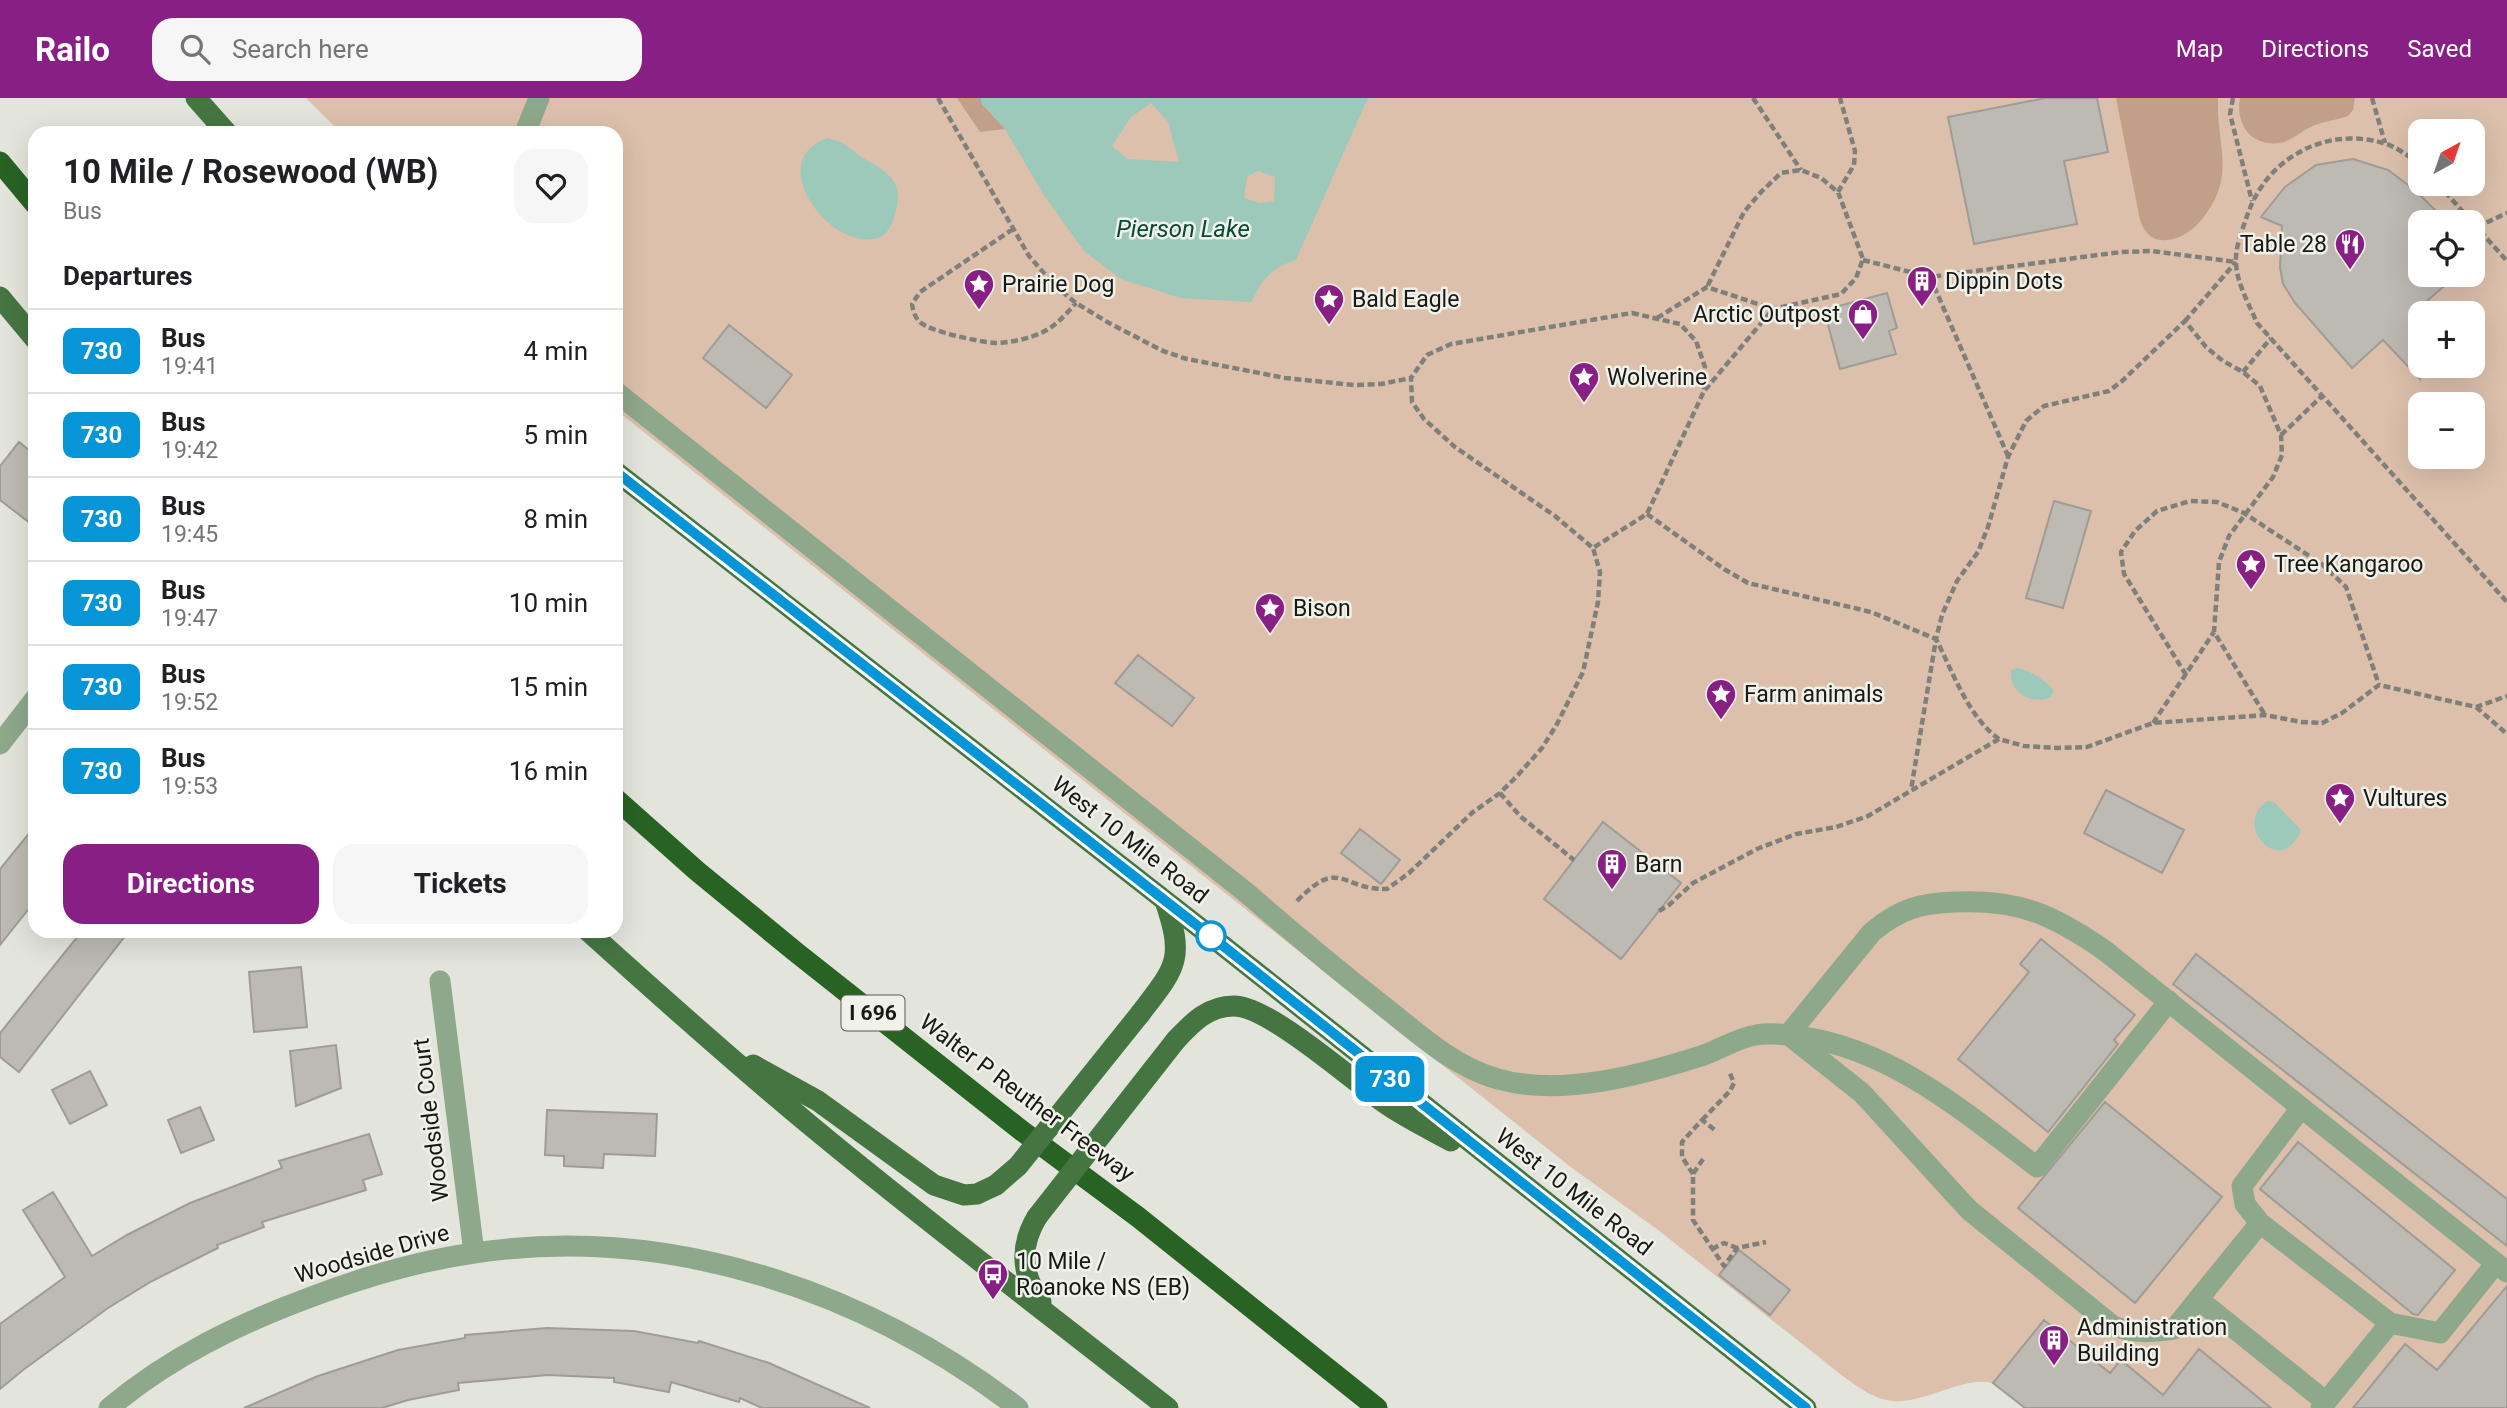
<!DOCTYPE html>
<html lang="en">
<head>
<meta charset="utf-8">
<style>
	:root { --surface:#fff; --page:#f6f6f6; --text:#202124; --muted:#757577; --line:#e0e0e0; --accent:#881f85 }
	body { margin:0; font-family:Roboto,sans-serif; background:var(--page); color:var(--text); height:100vh; display:flex; flex-direction:column; font-size:26px; white-space:nowrap }
	* { box-sizing:border-box; margin:0 }
	p { font-size:23px; color:var(--muted) }
	.icon { flex:none; width:38px; height:38px; fill:none; stroke:currentColor; stroke-width:2; stroke-linecap:round; stroke-linejoin:round }
	.map { position:relative; flex:1; overflow:hidden }
	.panel { position:absolute; left:28px; top:28px; width:595px; height:812px; display:flex; flex-direction:column; background:var(--surface); border-radius:21px; box-shadow:0 7px 28px #0002 }
	.panel>* { flex:none }
	.badge { padding:0 14px; border-radius:10px; font-size:24px; line-height:46px }
	.needle { width:46px; rotate:40deg }
	.buttons { position:absolute; left:2408px; top:21px; display:grid; gap:14px }
	.buttons a { display:grid; place-items:center; width:77px; height:77px; border-radius:14px; background:var(--surface); box-shadow:0 7px 28px #0002; font-size:35px }
	.map>.badge { position:absolute; translate:-50% -50%; box-shadow:0 0 0 4px #fff }
	h2 { padding:0 35px; font-size:26px; line-height:63px }
	.round { display:grid; place-items:center; flex:none; width:74px; height:74px; border-radius:21px; background:var(--page) }
	.overview { display:flex; align-items:center; justify-content:space-between; height:119px; padding:0 35px }
	h1 { font-size:33px; font-weight:700; line-height:52px }
	.primary-button { display:flex; gap:14px; margin-top:auto; padding:14px 35px }
	.primary-button a { flex:1; height:80px; border-radius:21px; background:var(--accent); color:#fff; font-size:28px; font-weight:700; line-height:80px; text-align:center }
	.primary-button a+a { background:var(--page); color:var(--text) }
	ul { padding:0; list-style:none }
	li { display:flex; align-items:center; gap:21px; height:84px; padding:0 35px; border-top:2px solid var(--line) }
	li div { flex:1 }
	li b { display:block; font-size:26px }
	li em { font-style:normal }
	li .badge { min-width:77px; font-weight:700; text-align:center }
	header { display:flex; align-items:center; gap:42px; box-sizing:border-box; height:98px; padding:0 35px; background:var(--accent); color:#fff }
	header strong { font-size:33px }
	nav { display:flex; gap:38px; margin-inline-start:auto; font-size:24px }
	.search { width:490px; height:63px; background:var(--page); display:flex; align-items:center; gap:18px; box-sizing:border-box; padding:0 24px; border-radius:21px; color:var(--muted); font-size:26px }
	.map>svg:first-child { display:block }
	.green { fill:#dcc0ac; fill-rule:evenodd }
	.forest { fill:#c29f88 }
	.water { fill:#9cc9b9; fill-rule:evenodd }
	.building { fill:#bdbab3; stroke:#9f9c95; stroke-width:2 }
	.lines { fill:none; stroke-linecap:round; stroke-linejoin:round }
	.path { stroke:#80807b; stroke-width:4.5; stroke-dasharray:7 3.5; stroke-linecap:butt }
	.minor { stroke:#8ea88b; stroke-width:21 }
	.major { stroke:#457641; stroke-width:21 }
	.highway { stroke:#286324; stroke-width:21 }
	.major-bridge { stroke:#457641; stroke-width:21 }
	.line-casing { stroke:#fff; stroke-width:16 }
	.line { stroke:#0696d7; stroke-width:10 }
	.stop-dot { fill:#fff; stroke:#0696d7; stroke-width:3.5 }
	.labels { text-anchor:middle; dominant-baseline:central; stroke-width:5; stroke-linejoin:round; paint-order:stroke }
	.shield { fill:#f0f1e9; stroke:#595955; stroke-width:2 }
	.shield-label { font-size:21px; font-weight:bold; fill:#181815 }
	.poi-label { font-size:23px; fill:#181815; stroke:#f0f1e9; text-anchor:start }
	.street-label { font-size:23px; fill:#181815; stroke:#f0f1e9 }
	.water-label { font-size:24px; font-style:italic; fill:#094839; stroke:#f0f1e9 }
</style>
</head>
<body>
<header>
<strong>Railo</strong>
<div class="search"><svg class="icon" aria-label="search" viewBox="0 0 24 24"><circle cx="10" cy="10" r="6"/><path d="M15 15l6 6"/></svg>Search here</div>
<nav><a>Map</a><a>Directions</a><a>Saved</a></nav>
</header>
<div class="map">
<svg width="2507" height="1310" viewBox="0 0 2507 1310">
	<rect width="100%" height="100%" fill="#e3e4dc"/>
	<path class="green" d="M306 0H2507V1310H2025C2015 1303 2005 1292 1994 1286 1970 1275 1924 1306 1893 1303 1875 1302 1858 1289 1844 1279L1658 1132 1572 1070 616 312V35H341ZM2420 33H2473V86H2420ZM2420 124H2473V177H2420ZM2420 215H2473V268H2420ZM2420 306H2473V359H2420Z"/>
	<path class="forest" d="M957 0H981L982 6 1005 31 980 34Z
		M2116 0H2218C2216 48 2237 76 2203 120 2194 131 2182 141 2167 142 2152 144 2144 134 2140 122Z
		M2240 0H2355L2353 12 2348 18C2337 22 2326 23 2315 27 2304 31 2292 43 2280 45 2251 49 2235 26 2240 0Z"/>
	<path class="water" d="M981 0H1370L1367 2 1296 162C1269 171 1264 180 1251 204L1181 200 1121 181 1084 153 1043 96 1005 31 982 6ZM1151 5 1168 24 1179 64 1128 61 1112 48 1131 19ZM1258 73 1275 79 1274 103 1260 105 1244 100 1247 79Z
		M828 40C848 45 849 51 865 61 892 77 905 85 894 120 891 128 886 138 878 140 830 154 762 62 828 40Z
		M2018 570C2033 574 2043 581 2054 592L2051 599C2032 608 2008 594 2011 572Z
		M2267 703 2274 704 2301 732C2282 781 2231 728 2267 703Z"/>
	<path class="building" d="M2046 0H2097L2108 54 2064 63 2077 126 1974 146 1948 19Z
		M2353 61 2388 72 2416 93 2447 124H2420V177H2457L2420 209V281L2383 242 2352 270 2295 205 2283 186 2280 169 2282 128 2261 119 2285 89 2316 67Z
		M1887 195 1897 230 1889 233 1896 256 1840 271 1824 212Z
		M729 227 792 277 766 310 703 260Z
		M19 344 35 357V429L0 402V368Z
		M2054 403 2091 413 2063 510 2026 500Z
		M1138 557 1194 600 1172 628 1115 585Z
		M2106 692 2184 732 2162 775 2084 735Z
		M1603 724 1681 785 1621 861 1544 801Z
		M35 728V803L0 847V771Z
		M1360 731 1400 762 1381 786 1341 755Z
		M82 833H129L19 974 0 959V935Z
		M2041 841 2135 917 2114 942 2118 946 2048 1034 1958 961 2029 874 2020 866Z
		M2196 856 2507 1101V1148L2173 886Z
		M301 869 307 929 254 934 249 874Z
		M336 947 341 990 296 1008 290 953Z
		M90 973 107 1007 70 1026 52 992Z
		M2105 1004 2222 1099 2135 1205 2018 1110Z
		M200 1009 214 1042 181 1055 168 1022Z
		M547 1012 657 1016 655 1058 604 1056 603 1070 564 1068V1058L545 1057Z
		M369 1036 382 1076 363 1082 366 1092 262 1124 264 1129 217 1147 218 1150 152 1183 108 1210 23 1272 0 1291V1226L65 1179 23 1112 53 1094 92 1158 127 1137 190 1105 282 1070 279 1063Z
		M2298 1044 2455 1172 2418 1217 2413 1216 2260 1091Z
		M1739 1152 1790 1192 1770 1217 1719 1177Z
		M2507 1188V1310H2353L2405 1246 2437 1272Z
		M2044 1222 2110 1275 2121 1262 2163 1297 2199 1251 2271 1310H2025L1993 1285Z
		M547 1230 634 1233 698 1245 699 1243 769 1265 870 1310H762L740 1300 739 1304 671 1284 669 1294 614 1284V1280L548 1277 458 1285 459 1292 408 1302 382 1310H244L318 1278 398 1252 465 1240V1237Z"/>
	<g class="lines">
		<path class="path" d="M938 0 1029 158 1055 188 1076 205 1109 225 1163 253 1187 261 1285 280 1354 287 1381 286 1411 280
			M1753 0 1801 72
			M2233 0 2230 16 2252 103
			M2372 0 2385 45
			M2420 66C2409 59 2396 48 2383 45 2324 28 2266 61 2247 118 2242 133 2235 149 2236 165 2237 186 2249 206 2257 225L2507 504
			M2438 86 2507 163
			M1838 94 1854 67 1855 53 1840 0
			M2477 129 2507 115
			M1013 131 920 194 912 206C913 213 915 220 921 225 932 234 981 244 995 245 1011 245 1030 240 1043 234 1057 227 1066 216 1076 205
			M1863 162 1930 179 2121 154 2152 153 2236 164
			M1930 179 2008 358
			M1632 215 1680 226 1696 243 1705 269 1704 293 1647 416 1593 450 1555 418 1455 349 1424 321 1412 304 1411 280 1427 257 1451 246Z
			M1657 220 1707 189 1773 211 1841 196 1856 180 1863 161 1838 94 1821 80 1801 72 1781 75 1761 94 1744 114 1707 189
			M2185 223 2236 164
			M2243 274 2271 240
			M1705 292 1773 211
			M2281 337 2322 298
			M1647 416 1724 471 1748 485 1871 514 1936 541 1911 692
			M2186 577 2124 476 2121 454 2135 433 2157 413 2190 403 2217 404 2244 415 2323 467 2346 489 2379 587
			M2476 609 2507 636
			M2153 625 2214 534
			M1999 641C1968 619 1953 574 1936 541L1942 517 1957 483 1978 454 1988 429 2008 359 2026 323 2044 308 2109 293 2122 283 2185 223 2206 249 2223 263 2243 274 2260 288 2281 337 2282 357 2273 379 2229 438 2219 464 2214 534 2265 617
			M1500 695 1520 718 1574 762
			M1297 803C1341 758 1340 792 1387 791L1409 775 1473 714 1500 695 1518 677 1542 650 1557 626 1583 574 1598 504 1600 474 1593 450
			M1659 813 1669 807 1693 785 1757 751 1796 736 1836 729 1868 718 1999 641 2024 648 2057 650 2087 649 2153 625 2265 617 2301 624 2322 625 2342 615 2379 587 2476 609 2507 598
			M1702 1022 1730 993 1734 985 1729 973
			M1703 1061 1693 1076V1122L1724 1168 1737 1150 1766 1144
			M1693 1076 1682 1059V1044L1702 1022 1715 1032
			M1712 1151 1724 1145 1737 1150"/>
		<path class="minor" d="M525 35 539 0
			M616 294 1248 796C1294 836 1340 874 1387 911 1421 938 1456 970 1498 981 1561 999 1641 977 1701 958 1719 952 1737 940 1756 937 1771 934 1788 937 1803 939 1893 952 1967 1016 2037 1069L2169 903
			M0 646 35 601
			M440 883 474 1155
			M1788 937 1872 834C1900 811 1920 805 1955 804 2019 801 2053 817 2104 852L2507 1174
			M1790 938 1862 995 1969 1112 2113 1228C2134 1236 2152 1234 2174 1231L2260 1125
			M2301 1010 2242 1088 2245 1106 2260 1125 2390 1225
			M2198 1201 2326 1304
			M109 1310C170 1259 238 1226 311 1199 364 1179 419 1163 474 1155 669 1126 864 1192 1018 1310
			M2321 1310 2390 1225 2440 1235 2496 1165"/>
		<path class="major" d="M196 0 227 35
			M0 199 35 241
			M616 374 1222 847 1806 1310
			M588 833C661 899 735 965 811 1028 928 1125 1049 1216 1168 1310
			M1140 916C1176 869 1185 862 1165 803
			M1176 942C1193 924 1208 908 1234 908 1269 908 1353 983 1386 1006 1406 1020 1429 1031 1451 1043
			M753 967 818 1003 934 1087 964 1097 977 1096 996 1087
			M1037 1119C1019 1149 1021 1176 1041 1204"/>
		<path class="highway" d="M0 64 35 106
			M616 701 697 773 797 855 1022 1033 1138 1119 1377 1310"/>
		<path class="major-bridge" d="M996 1087 1018 1068 1140 916
			M1037 1119 1176 942"/>
	</g>
	<g class="lines">
		<g class="line-casing">
			<path id="line" d="M616 374 1222 847 1806 1310"/>
		</g>
		<use href="#line" class="line"/>
	</g>
	<defs>
		<g id="restaurant-pin" transform="scale(1.575)"><path d="M0 17L-7.5 6A9.5 9.5 0 1 1 7.5 6Z" fill="#881f85" stroke="#f0f1e9"/><path d="M-5-6h1v4h1v-4h1v4h1v-4h1v5L-1.5 .5V6h-2V.5L-5-1ZM5-6V6H3V1.5H1.5Q1.5-4 5-6Z" fill="#fff"/></g>
		<g id="building-pin" transform="scale(1.575)"><path d="M0 17L-7.5 6A9.5 9.5 0 1 1 7.5 6Z" fill="#881f85" stroke="#f0f1e9"/><path d="M-4-6H4V6H1V3H-1V6H-4ZM-2.5-4.3h1.7v1.8h-1.7ZM.8-4.3h1.7v1.8H.8ZM-2.5-1h1.7V.8h-1.7ZM.8-1h1.7V.8H.8Z" fill="#fff"/></g>
		<g id="sight-pin" transform="scale(1.575)"><path d="M0 17L-7.5 6A9.5 9.5 0 1 1 7.5 6Z" fill="#881f85" stroke="#f0f1e9"/><path d="M0-6L1.8-2.2L6-1.7L2.9 1.2L3.7 5.4L0 3.3L-3.7 5.4L-2.9 1.2L-6-1.7L-1.8-2.2Z" fill="#fff"/></g>
		<g id="shop-pin" transform="scale(1.575)"><path d="M0 17L-7.5 6A9.5 9.5 0 1 1 7.5 6Z" fill="#881f85" stroke="#f0f1e9"/><path d="M-5-2.5h2.3a2.7 3.5 0 0 1 5.4 0H5L5.5 6h-11ZM-1.5-2.5h3a1.5 2.3 0 0 0-3 0Z" fill="#fff"/></g>
		<g id="bus-pin" transform="scale(1.575)"><path d="M0 17L-7.5 6A9.5 9.5 0 1 1 7.5 6Z" fill="#881f85" stroke="#f0f1e9"/><path d="M-5-6H5V4H4V6H2V4H-2V6H-4V4H-5ZM-3.5-4V0h7V-4ZM-3.5 1.2v1.5H-2V1.2ZM2 1.2v1.5H3.5V1.2Z" fill="#fff"/></g>
	</defs>
	<g fill-rule="evenodd">
		<use href="#restaurant-pin" x="2350" y="146"/>
		<use href="#building-pin" x="1922" y="183"/>
		<use href="#sight-pin" x="979" y="186"/>
		<use href="#sight-pin" x="1329" y="201"/>
		<use href="#shop-pin" x="1863" y="216"/>
		<use href="#sight-pin" x="1584" y="279"/>
		<use href="#sight-pin" x="2251" y="466"/>
		<use href="#sight-pin" x="1270" y="510"/>
		<use href="#sight-pin" x="1721" y="596"/>
		<use href="#sight-pin" x="2340" y="700"/>
		<use href="#building-pin" x="1612" y="766"/>
		<use href="#bus-pin" x="993" y="1176"/>
		<use href="#building-pin" x="2054" y="1242"/>
	</g>
	<circle class="stop-dot" cx="1211" cy="838" r="14"/>
	<g class="labels">
		<rect class="shield" x="841.5" y="897.5" width="63" height="35" rx="5"/>
		<g class="shield-label">
			<text x="873" y="915">I 696</text>
		</g>
		<g class="poi-label">
			<text x="2327" y="146" text-anchor="end">Table 28</text>
			<text x="1945" y="183">Dippin Dots</text>
			<text x="1002" y="186">Prairie Dog</text>
			<text x="1352" y="201">Bald Eagle</text>
			<text x="1840" y="216" text-anchor="end">Arctic Outpost</text>
			<text x="1607" y="279">Wolverine</text>
			<text x="2274" y="466">Tree Kangaroo</text>
			<text x="1293" y="510">Bison</text>
			<text x="1744" y="596">Farm animals</text>
			<text x="2363" y="700">Vultures</text>
			<text x="1635" y="766">Barn</text>
			<text x="1016" y="1163">10 Mile /<tspan x="1016" dy="26">Roanoke NS (EB)</tspan></text>
			<text x="2077" y="1229">Administration<tspan x="2077" dy="26">Building</tspan></text>
		</g>
		<g class="street-label">
			<text transform="translate(1130 742) rotate(38)">West 10 Mile Road</text>
			<text transform="translate(1027 1000) rotate(37)">Walter P Reuther Freeway</text>
			<text transform="translate(431 1022) rotate(-97)">Woodside Court</text>
			<text transform="translate(1574 1094) rotate(38)">West 10 Mile Road</text>
			<text transform="translate(372 1156) rotate(-16)">Woodside Drive</text>
		</g>
		<g class="water-label">
			<text x="1183" y="131">Pierson Lake</text>
		</g>
	</g>
</svg>
<div class="buttons">
<a><svg class="needle" viewBox="-14 -14 28 28"><path d="M0-13l5 13h-10z" fill="#e53935"/><path d="M0 13l5-13h-10z" fill="#757577"/></svg></a>
<a><svg class="icon" aria-label="locate" viewBox="0 0 24 24"><circle cx="12" cy="12" r="6"/><path d="M12 2v4M12 18v4M2 12h4M18 12h4"/></svg></a>
<a>+</a>
<a>−</a>
</div>
<b class="badge" style="left:1390px;top:981px;background:#0696d7;color:#fff">730</b>
<section class="panel">
<div class="overview"><div><h1>10 Mile / Rosewood (WB)</h1><p>Bus</p></div><a class="round"><svg class="icon" aria-label="heart" viewBox="0 0 24 24"><path d="M12 20l-8-8c-3-5 5-10 8-4 3-6 11-1 8 4z"/></svg></a></div>
<h2>Departures</h2>
<ul>
<li><span class="badge" style="background:#0696d7;color:#fff">730</span><div><b>Bus</b><p>19:41</p></div><em>4 min</em></li>
<li><span class="badge" style="background:#0696d7;color:#fff">730</span><div><b>Bus</b><p>19:42</p></div><em>5 min</em></li>
<li><span class="badge" style="background:#0696d7;color:#fff">730</span><div><b>Bus</b><p>19:45</p></div><em>8 min</em></li>
<li><span class="badge" style="background:#0696d7;color:#fff">730</span><div><b>Bus</b><p>19:47</p></div><em>10 min</em></li>
<li><span class="badge" style="background:#0696d7;color:#fff">730</span><div><b>Bus</b><p>19:52</p></div><em>15 min</em></li>
<li><span class="badge" style="background:#0696d7;color:#fff">730</span><div><b>Bus</b><p>19:53</p></div><em>16 min</em></li>
</ul>
<div class="primary-button"><a>Directions</a><a>Tickets</a></div>
</section>
</div>
</body>
</html>
